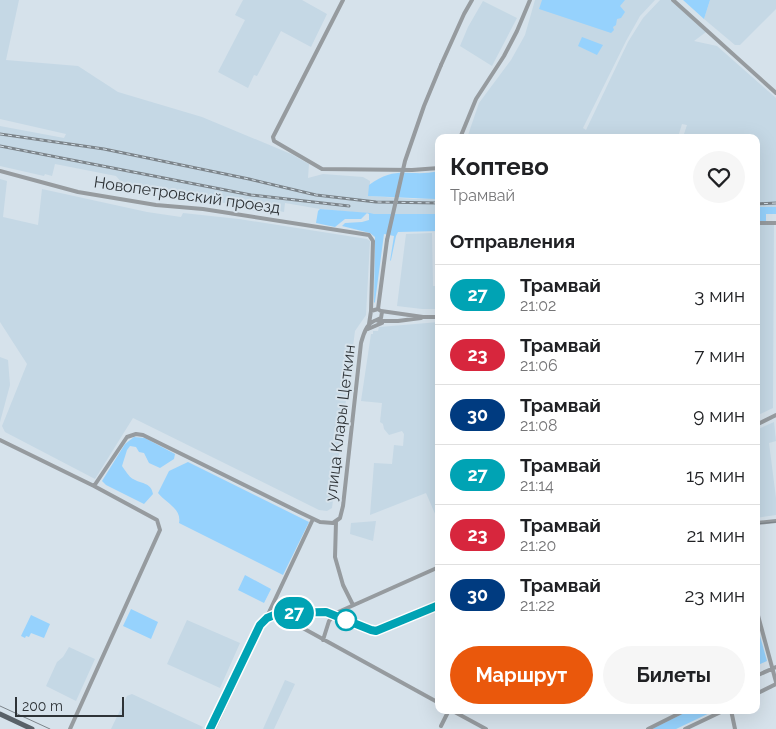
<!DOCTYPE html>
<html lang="ru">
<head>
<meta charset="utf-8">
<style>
	:root { --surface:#fff; --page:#f6f6f6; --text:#202124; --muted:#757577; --line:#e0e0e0; --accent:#ea580c }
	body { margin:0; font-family:Raleway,sans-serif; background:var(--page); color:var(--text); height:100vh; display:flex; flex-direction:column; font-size:19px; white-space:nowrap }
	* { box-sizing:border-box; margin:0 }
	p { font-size:16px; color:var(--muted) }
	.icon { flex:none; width:28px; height:28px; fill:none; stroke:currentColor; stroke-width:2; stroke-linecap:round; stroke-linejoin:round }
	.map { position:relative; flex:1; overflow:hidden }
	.side { position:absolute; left:435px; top:134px; width:325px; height:580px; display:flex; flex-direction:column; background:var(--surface); border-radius:10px; box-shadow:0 5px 20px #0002 }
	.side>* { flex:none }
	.badge { padding:0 10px; border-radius:16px; font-size:18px; line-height:32px }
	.scale { position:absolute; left:15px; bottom:12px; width:109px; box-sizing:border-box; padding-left:5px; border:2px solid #2e3337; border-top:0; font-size:14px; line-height:18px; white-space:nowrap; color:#2e3337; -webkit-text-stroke:4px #d6e2eb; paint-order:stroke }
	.map>.badge { position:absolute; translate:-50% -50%; box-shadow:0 0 0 2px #fff }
	h2 { padding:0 15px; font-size:19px; line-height:45px }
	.round { display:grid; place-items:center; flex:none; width:52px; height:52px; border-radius:26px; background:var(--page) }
	.summary { display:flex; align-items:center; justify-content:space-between; height:85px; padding:0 15px }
	h1 { font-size:24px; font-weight:700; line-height:38px }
	.cta { display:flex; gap:10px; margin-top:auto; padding:10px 15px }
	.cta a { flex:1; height:58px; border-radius:30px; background:var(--accent); color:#fff; font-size:20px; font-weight:700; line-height:58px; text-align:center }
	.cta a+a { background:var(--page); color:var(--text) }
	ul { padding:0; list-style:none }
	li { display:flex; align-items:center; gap:15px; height:60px; padding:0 15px; border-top:1px solid var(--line) }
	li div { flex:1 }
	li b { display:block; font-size:19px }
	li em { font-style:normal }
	li .badge { min-width:55px; font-weight:700; text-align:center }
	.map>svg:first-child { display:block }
	.built { fill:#c5d8e5 }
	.green { fill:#96d2fd }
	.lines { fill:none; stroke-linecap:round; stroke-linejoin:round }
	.minor { stroke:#969b9f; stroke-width:4 }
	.major { stroke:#596168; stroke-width:5 }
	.tram { stroke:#7c848a; stroke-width:1 }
	.rail-casing { stroke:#7c848a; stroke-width:3 }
	.rail { stroke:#d6e2eb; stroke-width:1; stroke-dasharray:4; stroke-linecap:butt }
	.minor-bridge { stroke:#969b9f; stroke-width:4 }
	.line-casing { stroke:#fff; stroke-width:11 }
	.line { stroke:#00a3b4; stroke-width:8 }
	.stop-dot { fill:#fff; stroke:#00a3b4; stroke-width:2.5 }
	.labels { text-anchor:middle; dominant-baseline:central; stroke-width:4; stroke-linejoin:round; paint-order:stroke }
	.street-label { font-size:16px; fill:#2e3337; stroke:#d6e2eb }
</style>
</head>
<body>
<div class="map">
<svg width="776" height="729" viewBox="0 0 776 729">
	<rect width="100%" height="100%" fill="#d6e2eb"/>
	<path class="built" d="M0 0H19L6 60 78 66 118 92 202 117 291 154 309 164 308 178 323 174 363 177 370 181 369 196 415 199 439 198V214H374L320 209 285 203 284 212 262 208 255 211 232 207V204L183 197 123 184 116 176 55 164 52 176 45 174 44 176 0 166V126L64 138 66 134 0 119Z
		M243 0H302L327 14 311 47 281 31 257 76 254 75 248 88 218 72 245 20 235 15Z
		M535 0H655L640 16 626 41 583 128 586 130 628 42 643 18 660 0H671L706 32 694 41 717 46 776 98V207H756V138L683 137 687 125 682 124 678 137 467 138 479 103 511 60 525 35Z
		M710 0H776V9L740 45H735L704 19Z
		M483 1 517 18 492 66 460 46 468 27Z
		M0 179 7 181 3 217 38 225 42 189 147 212 181 217 183 213 239 219 367 239 370 241 366 315 355 331 332 508 327 511 319 510 133 418 95 479 5 432 2 426 27 364 0 322Z
		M774 224 773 408 756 416V225Z
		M432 233 433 286H439V309H422L397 306 406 234Z
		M439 322V523L426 493 370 515 374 463 392 464 394 445 403 446 404 434 402 431 389 435 384 429 383 424 380 422 382 403 361 401 371 334H373V331H378L379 327Z
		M0 357 8 360 10 385 0 422Z
		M774 422 776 441 769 443 776 498V515L756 518V430Z
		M376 521 373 541 350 534 351 523Z
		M187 620 240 643 220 688 167 664Z
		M69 647 95 659 76 701 46 686 57 662 63 657Z
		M285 680 295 684 274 729H263Z
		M132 694 203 727 202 729H111L127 696Z"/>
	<path class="green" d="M542 0H625L620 6 625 12 621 18 617 19 616 25 613 27 614 30 611 33 539 9Z
		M683 0H710L704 19Z
		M582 37 603 45 597 55 578 46Z
		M439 171V198L435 199 368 196 369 185C397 164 410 178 439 171Z
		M756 207H776V214H766V221H756Z
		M320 209 370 213 374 214H439V231L398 232 396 236 391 260 390 261 394 236 384 234 375 302 374 303 375 237 370 233 342 226 345 223 362 222 369 220V214L367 213 361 219H345L335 227 316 223 318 211Z
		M134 437 145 438 175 454 174 459 160 468 149 463 144 453 139 452 136 447 130 446 127 450 122 466C125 470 129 477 133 479 141 484 151 482 153 494L144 504 106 485 102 481 125 444Z
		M188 462 309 522 283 575 179 523C182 509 166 503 158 493L169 471Z
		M245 575 271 589 264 603 238 590Z
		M131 609 158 622 151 639 123 626Z
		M31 615 50 624 44 638 31 633 29 637 26 636 25 638 21 636Z
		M756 622 767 661 756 666Z
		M690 710H716L676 729H652Z"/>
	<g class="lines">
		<path class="minor" d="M343 0 273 137 274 141 322 169 412 170 439 168
			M673 0 776 93
			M441 65 464 14 472 0
			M460 138 476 99 504 56 517 31 530 0
			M0 171 78 192 156 205 203 209 369 235 373 241 371 311
			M756 223H776
			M378 309 387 240
			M381 311 423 317H439
			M378 321H398L421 318
			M369 324 371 311 378 309
			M368 329 382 323
			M756 425 776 415
			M0 440 94 486 127 437 136 434 143 435 299 512 320 522 333 523 340 518 343 506 361 343C363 336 366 324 374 321 376 320 379 319 381 318L382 312 378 309
			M336 522 335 557 343 585 353 605
			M756 523 776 521
			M756 608 776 682
			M270 610 439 703
			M335 614 371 629H378L439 602
			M323 640 329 621 336 613 439 567
			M756 676 776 667
			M756 694 776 684
			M451 710 486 729
			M731 710 735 729
			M441 726 449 710
			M70 729 160 530 157 520 94 486
			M214 729 313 519
			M648 729 686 710
			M685 729 725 710"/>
		<path class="major" d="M0 714 32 729"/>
		<path class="tram" d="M756 524 776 522
			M0 706 50 729
			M208 729 258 623 265 616 275 612 326 610 375 629 439 602"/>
		<g class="rail-casing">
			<path id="rail" d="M0 134 104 149 249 179 316 195 376 202 439 203
				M0 146 251 195 349 206
				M756 204 776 203"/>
		</g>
		<use href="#rail" class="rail"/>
		<path class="minor-bridge" d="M387 240 405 161 424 106 441 65"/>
	</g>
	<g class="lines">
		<g class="line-casing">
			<path id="line" d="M210 729 260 625 267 618 279 613 326 612 371 630 376 631 439 605"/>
		</g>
		<use href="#line" class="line"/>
	</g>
	<circle class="stop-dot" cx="346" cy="620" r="10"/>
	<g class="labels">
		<g class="street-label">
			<text transform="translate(187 195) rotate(8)">Новопетровский проезд</text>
			<text transform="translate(340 423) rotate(-83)">улица Клары Цеткин</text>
		</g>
	</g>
</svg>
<div class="scale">200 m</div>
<b class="badge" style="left:294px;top:613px;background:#00a3b4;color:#fff">27</b>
<section class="side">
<div class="summary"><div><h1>Коптево</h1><p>Трамвай</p></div><a class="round"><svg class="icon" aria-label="heart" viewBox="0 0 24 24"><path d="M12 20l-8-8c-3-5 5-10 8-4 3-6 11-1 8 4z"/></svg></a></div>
<h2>Отправления</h2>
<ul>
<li><span class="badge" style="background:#00a3b4;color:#fff">27</span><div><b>Трамвай</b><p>21:02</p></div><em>3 мин</em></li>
<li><span class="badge" style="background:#d7263d;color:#fff">23</span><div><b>Трамвай</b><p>21:06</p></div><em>7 мин</em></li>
<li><span class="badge" style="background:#003b80;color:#fff">30</span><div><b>Трамвай</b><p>21:08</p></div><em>9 мин</em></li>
<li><span class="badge" style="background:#00a3b4;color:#fff">27</span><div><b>Трамвай</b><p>21:14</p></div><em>15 мин</em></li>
<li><span class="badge" style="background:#d7263d;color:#fff">23</span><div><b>Трамвай</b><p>21:20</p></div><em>21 мин</em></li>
<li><span class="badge" style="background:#003b80;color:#fff">30</span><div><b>Трамвай</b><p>21:22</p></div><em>23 мин</em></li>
</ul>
<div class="cta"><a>Маршрут</a><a>Билеты</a></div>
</section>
</div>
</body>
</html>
